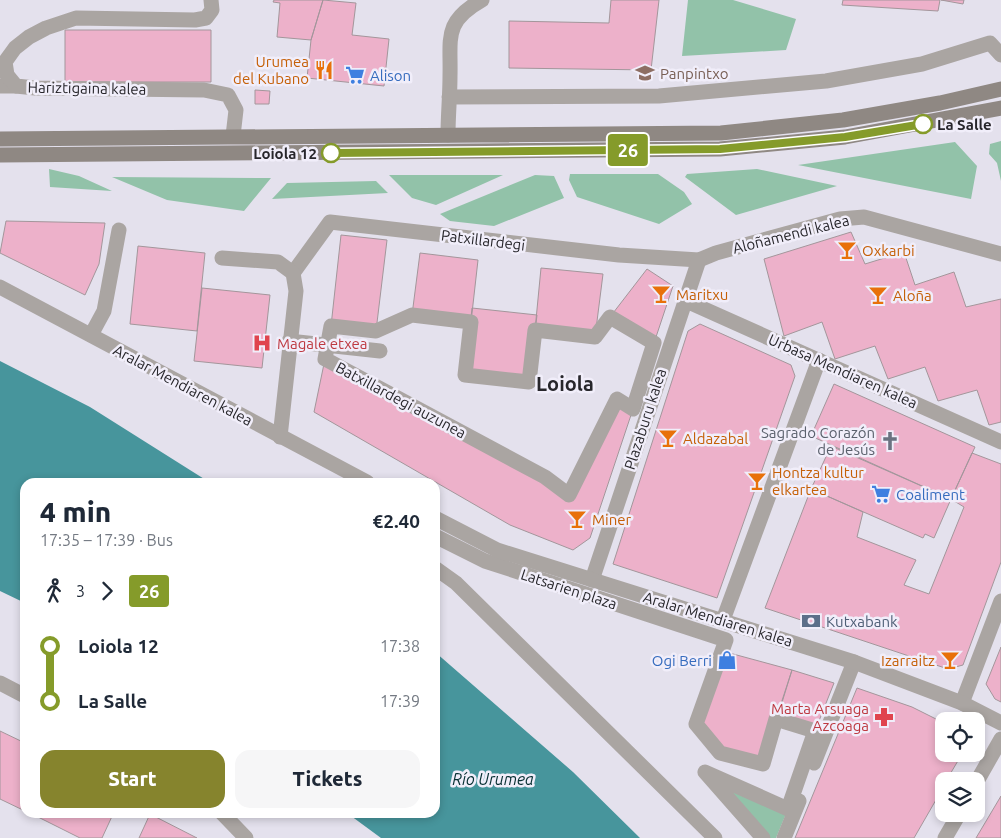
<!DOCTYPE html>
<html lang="en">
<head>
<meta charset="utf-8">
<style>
	:root { --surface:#fff; --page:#f6f6f7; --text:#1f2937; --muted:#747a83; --accent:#86842d }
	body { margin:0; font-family:Ubuntu,sans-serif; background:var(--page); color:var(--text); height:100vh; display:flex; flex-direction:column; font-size:19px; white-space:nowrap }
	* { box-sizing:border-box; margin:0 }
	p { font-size:16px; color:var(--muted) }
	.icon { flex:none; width:28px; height:28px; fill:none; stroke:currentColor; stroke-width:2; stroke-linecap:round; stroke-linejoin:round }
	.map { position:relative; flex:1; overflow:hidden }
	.panel { position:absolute; left:20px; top:478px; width:420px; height:340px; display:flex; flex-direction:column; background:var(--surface); border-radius:15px; box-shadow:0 2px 8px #0003 }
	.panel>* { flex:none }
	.badge { padding:0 10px; border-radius:4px; font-size:18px; line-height:32px }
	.fabs { position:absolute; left:935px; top:712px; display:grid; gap:10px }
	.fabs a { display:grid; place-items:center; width:50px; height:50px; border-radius:10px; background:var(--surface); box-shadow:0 2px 8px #0003; font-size:25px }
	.map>.badge { position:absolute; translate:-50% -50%; box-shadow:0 0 0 2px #fff }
	.legs { display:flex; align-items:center; gap:8px; height:55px; padding:0 20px; font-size:16px }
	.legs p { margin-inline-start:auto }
	.headline { display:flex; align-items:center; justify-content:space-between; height:85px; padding:0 20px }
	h1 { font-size:28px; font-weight:800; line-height:38px }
	.button { display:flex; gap:10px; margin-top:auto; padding:10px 20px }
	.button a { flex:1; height:58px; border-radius:15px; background:var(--accent); color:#fff; font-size:20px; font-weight:800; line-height:58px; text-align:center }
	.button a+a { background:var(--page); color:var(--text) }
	ul { padding:0 20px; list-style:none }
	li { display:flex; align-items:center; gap:18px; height:55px; font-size:19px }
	li i { display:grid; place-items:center; width:8px; height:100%; margin:0 6px; background:currentColor }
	li i::after { content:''; width:12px; height:12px; margin:-6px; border:4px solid; border-radius:50%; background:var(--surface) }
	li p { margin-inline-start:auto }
	li:first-child i { background:linear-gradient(#0000 50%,currentColor 0) }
	li:last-child i { background:linear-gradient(currentColor 50%,#0000 0) }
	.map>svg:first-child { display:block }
	.green { fill:#92c2a9 }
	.water { fill:#47959c }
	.building { fill:#edb1ca; stroke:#a3969b }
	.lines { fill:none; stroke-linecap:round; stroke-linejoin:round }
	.service { stroke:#aaa5a2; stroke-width:15 }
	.pedestrian { stroke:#aaa5a2; stroke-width:15 }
	.minor { stroke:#aaa5a2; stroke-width:15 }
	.tertiary { stroke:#aaa5a2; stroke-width:15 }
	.secondary { stroke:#8f8883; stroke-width:15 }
	.line-1-casing { stroke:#fff; stroke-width:11 }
	.line-1 { stroke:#859b2a; stroke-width:8 }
	.stop-1-dot { fill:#fff; stroke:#859b2a; stroke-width:2.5 }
	.labels { text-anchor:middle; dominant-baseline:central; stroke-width:5; stroke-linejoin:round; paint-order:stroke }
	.food-label { font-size:15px; fill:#c56008; stroke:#f1eefa; text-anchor:start }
	.education-label { font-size:15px; fill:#785e54; stroke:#f1eefa; text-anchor:start }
	.shop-label { font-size:15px; fill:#366cbe; stroke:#f1eefa; text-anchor:start }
	.street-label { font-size:15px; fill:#27262b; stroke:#f1eefa }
	.stop-label { font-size:15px; font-weight:bold; fill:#27262b; stroke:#f1eefa; text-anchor:start }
	.health-label { font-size:15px; fill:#be3a42; stroke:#f1eefa; text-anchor:start }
	.worship-label { font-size:15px; fill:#5b616d; stroke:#f1eefa; text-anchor:end }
	.service-label { font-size:15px; fill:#4e5e75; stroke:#f1eefa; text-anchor:start }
	.water-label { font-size:16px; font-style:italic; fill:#072f32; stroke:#f1eefa }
	.district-label { font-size:20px; font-weight:bold; fill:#27262b; stroke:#f1eefa }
</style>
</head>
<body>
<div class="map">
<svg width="1001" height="838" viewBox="0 0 1001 838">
	<rect width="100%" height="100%" fill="#e4e1ed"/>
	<path class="green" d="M688 0H733L796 19 786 50 682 56Z
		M1001 141V181L997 163 989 154 990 144Z
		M955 142 977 166 971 199 798 165Z
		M49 169 79 176 112 191 50 187Z
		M757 169 837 186 736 215 685 177 687 174Z
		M570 174H658L684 192 692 204 659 224 577 197 569 180Z
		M389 175H503L436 205 412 198Z
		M535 175 554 176 564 198 494 226 450 221 440 214Z
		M112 177 271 178 244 211 167 200Z
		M376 181 388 193 272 199 287 183Z
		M705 772 788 809 776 838H763Z"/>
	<path class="water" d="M0 361 90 407 209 482H25V603L0 591Z
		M435 652 573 772 640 838H381L347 813 435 812Z"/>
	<path class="building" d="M274 0H323L311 40 277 37 280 3 273 2Z
		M323 0 356 3 352 35 389 39 384 86 307 78 311 40Z
		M611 0H659L651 70 509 68V21L609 23Z
		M843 0H940L938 11 842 5Z
		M941 0H964L963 4Z
		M65 30H211V82H65Z
		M255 90 270 91 269 104H255Z
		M6 221 105 223 99 264 85 295 0 253Z
		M851 232 865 264 904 252 915 285 954 272 966 307 1001 299V422L989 425 977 390 938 401 925 367 888 379 875 346 835 359 822 322 784 336 764 259Z
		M341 235 387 240 376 331 331 326Z
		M138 246 205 253 197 331 130 324Z
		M420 253 478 260 471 322 412 315Z
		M541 268 603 274 595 337 535 330Z
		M647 269 673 286 654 343 610 317Z
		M202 288 270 295 262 368 194 361Z
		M472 308 537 315 529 382 465 375Z
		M700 324 791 365 795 376 717 598 613 564 688 331Z
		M325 359 569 495 617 399 633 409 590 538 573 550 510 525 314 412Z
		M834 384 975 447 951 499 811 436Z
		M831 446 951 499 934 538 925 534 923 538 811 489Z
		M972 453 1001 464V562L963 665 948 669 765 608 811 489 863 512 857 537 916 560 904 585 929 594 964 507 951 499Z
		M1001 647V702L995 699 986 684Z
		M722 651 792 670 763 764 720 753 696 724Z
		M792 670 834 683 815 731 776 719Z
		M857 688 912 707 944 723V754H962L946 781H944V786L914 838H795Z
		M0 731 25 743V811L0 799Z
		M1001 796V838H976Z
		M28 812H114L102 838H80Z
		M150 814 197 838H139Z"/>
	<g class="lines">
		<path class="service" d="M0 86H16
			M289 341 380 351
			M0 683 25 696
			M221 812 246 838"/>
		<path class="pedestrian" d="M293 273 330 222 619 255 699 260 716 253 840 219 864 217 1001 254
			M412 315 471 322 465 375 529 382 535 330 595 337 610 317 654 343 633 409 617 399 569 495 545 477 325 359 331 326 376 331Z
			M435 536 485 561 726 640 696 724 720 753 763 764 776 719 815 731 788 809 705 772 763 838
			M435 568 456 583 715 838
			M723 620 819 360
			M962 703 1001 601
			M814 763 854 662
			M784 838 799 801"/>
		<path class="minor" d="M211 0 212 10 206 18 195 20 76 18 46 28 29 37 15 48 5 62 7 75 16 86 35 88 204 90 228 95 236 110 233 136
			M449 97 659 96 826 81 922 64 990 43 1001 55
			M448 135C448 115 450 96 450 76 451 38 443 22 482 0
			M222 258 278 262 293 273 296 291 280 437
			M684 300 1001 442
			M91 335 104 311 119 230
			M592 580 699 260
			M976 783 1001 739
			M945 838 959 814"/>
		<path class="tertiary" d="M0 287 367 482
			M435 518 497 550 854 662 962 703 1001 723"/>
		<path class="secondary" d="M0 139 721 133 843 120 940 103 1001 89
			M0 155 720 149 845 137 1001 108"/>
	</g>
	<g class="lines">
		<g class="line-1-casing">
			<path id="line-1" d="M331 153 720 149 845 137 923 124"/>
		</g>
		<use href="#line-1" class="line-1"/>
	</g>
	<defs>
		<g id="restaurant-bare" transform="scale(1.5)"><path d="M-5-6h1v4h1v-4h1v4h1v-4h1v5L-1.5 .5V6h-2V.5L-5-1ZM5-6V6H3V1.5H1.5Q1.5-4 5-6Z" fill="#e8710a" stroke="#f1eefa" stroke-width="2.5" paint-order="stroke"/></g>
		<g id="school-bare" transform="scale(1.5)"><path d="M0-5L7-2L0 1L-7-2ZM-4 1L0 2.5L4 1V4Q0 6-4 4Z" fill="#8d6e63" stroke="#f1eefa" stroke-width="2.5" paint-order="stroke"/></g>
		<g id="supermarket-bare" transform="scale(1.5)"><path d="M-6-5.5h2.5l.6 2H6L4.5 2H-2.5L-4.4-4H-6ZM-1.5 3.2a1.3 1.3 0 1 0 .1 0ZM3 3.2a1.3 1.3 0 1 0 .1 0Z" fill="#3f7fe0" stroke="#f1eefa" stroke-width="2.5" paint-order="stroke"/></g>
		<g id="bar-bare" transform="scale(1.5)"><path d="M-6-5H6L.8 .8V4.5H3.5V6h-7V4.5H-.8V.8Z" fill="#e8710a" stroke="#f1eefa" stroke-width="2.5" paint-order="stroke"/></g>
		<g id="hospital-bare" transform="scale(1.5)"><path d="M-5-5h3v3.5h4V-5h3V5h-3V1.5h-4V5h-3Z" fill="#e0444e" stroke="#f1eefa" stroke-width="2.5" paint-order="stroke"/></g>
		<g id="church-bare" transform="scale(1.5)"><path d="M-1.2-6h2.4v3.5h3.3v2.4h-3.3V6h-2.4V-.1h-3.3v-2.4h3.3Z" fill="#6b7280" stroke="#f1eefa" stroke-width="2.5" paint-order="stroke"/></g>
		<g id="bank-bare" transform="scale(1.5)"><path d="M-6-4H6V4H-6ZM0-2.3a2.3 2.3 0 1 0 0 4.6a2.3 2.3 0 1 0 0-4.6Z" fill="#5c6f8a" stroke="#f1eefa" stroke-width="2.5" paint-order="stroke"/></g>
		<g id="shop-bare" transform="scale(1.5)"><path d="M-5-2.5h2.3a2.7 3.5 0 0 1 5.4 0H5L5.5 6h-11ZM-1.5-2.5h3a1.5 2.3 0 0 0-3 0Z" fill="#3f7fe0" stroke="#f1eefa" stroke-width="2.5" paint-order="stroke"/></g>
		<g id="pharmacy-bare" transform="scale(1.5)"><path d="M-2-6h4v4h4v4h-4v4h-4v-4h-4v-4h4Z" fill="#e0444e" stroke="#f1eefa" stroke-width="2.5" paint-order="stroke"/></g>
	</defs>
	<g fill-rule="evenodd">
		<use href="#restaurant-bare" x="324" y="70"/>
		<use href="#school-bare" x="645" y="73"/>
		<use href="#supermarket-bare" x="355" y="75"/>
		<use href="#bar-bare" x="847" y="250"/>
		<use href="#bar-bare" x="661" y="294"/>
		<use href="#bar-bare" x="878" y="295"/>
		<use href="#hospital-bare" x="262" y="343"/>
		<use href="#bar-bare" x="668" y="438"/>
		<use href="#church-bare" x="890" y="441"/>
		<use href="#bar-bare" x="757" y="481"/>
		<use href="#supermarket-bare" x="881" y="494"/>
		<use href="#bar-bare" x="577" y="519"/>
		<use href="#bank-bare" x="811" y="621"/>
		<use href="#shop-bare" x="727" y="660"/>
		<use href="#bar-bare" x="950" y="660"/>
		<use href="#pharmacy-bare" x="884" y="717"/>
	</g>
	<g class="stop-1-dot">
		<circle cx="923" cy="124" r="9"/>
		<circle cx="331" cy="153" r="9"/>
	</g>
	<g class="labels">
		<g class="food-label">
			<text x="309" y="61" text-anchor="end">Urumea<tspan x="309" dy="17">del Kubano</tspan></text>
			<text x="862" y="250">Oxkarbi</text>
			<text x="676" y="294">Maritxu</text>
			<text x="893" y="295">Aloña</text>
			<text x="683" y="438">Aldazabal</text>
			<text x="772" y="472">Hontza kultur<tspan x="772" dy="17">elkartea</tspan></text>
			<text x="592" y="519">Miner</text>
			<text x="935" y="660" text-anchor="end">Izarraitz</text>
		</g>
		<g class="education-label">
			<text x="660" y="73">Panpintxo</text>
		</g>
		<g class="shop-label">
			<text x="370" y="75">Alison</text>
			<text x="896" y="494">Coaliment</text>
			<text x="712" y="660" text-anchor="end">Ogi Berri</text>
		</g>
		<g class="street-label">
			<text transform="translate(87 88) rotate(1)">Hariztigaina kalea</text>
			<text transform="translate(791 234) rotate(-14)">Aloñamendi kalea</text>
			<text transform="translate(483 240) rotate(7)">Patxillardegi</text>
			<text transform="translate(843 371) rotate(24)">Urbasa Mendiaren kalea</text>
			<text transform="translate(183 385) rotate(28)">Aralar Mendiaren kalea</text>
			<text transform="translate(401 400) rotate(28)">Batxillardegi auzunea</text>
			<text transform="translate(645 419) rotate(-72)">Plazaburu kalea</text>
			<text transform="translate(569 589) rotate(18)">Latsarien plaza</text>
			<text transform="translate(718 619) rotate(17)">Aralar Mendiaren kalea</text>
		</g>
		<g class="stop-label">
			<text x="937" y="124">La Salle</text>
			<text x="317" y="153" text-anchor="end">Loiola 12</text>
		</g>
		<g class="health-label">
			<text x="277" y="343">Magale etxea</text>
			<text x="869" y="708" text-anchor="end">Marta Arsuaga<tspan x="869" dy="17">Azcoaga</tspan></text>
		</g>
		<g class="worship-label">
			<text x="875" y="432">Sagrado Corazón<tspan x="875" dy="17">de Jesús</tspan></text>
		</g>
		<g class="service-label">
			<text x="826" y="621">Kutxabank</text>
		</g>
		<g class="water-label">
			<text x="493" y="779">Río Urumea</text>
		</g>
		<g class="district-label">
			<text x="565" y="383">Loiola</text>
		</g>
	</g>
</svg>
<div class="fabs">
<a><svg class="icon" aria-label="locate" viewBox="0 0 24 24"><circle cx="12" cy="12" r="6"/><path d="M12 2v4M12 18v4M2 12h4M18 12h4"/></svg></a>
<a><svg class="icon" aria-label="layers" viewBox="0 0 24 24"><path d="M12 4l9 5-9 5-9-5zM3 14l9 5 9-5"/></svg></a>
</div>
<b class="badge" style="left:628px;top:150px;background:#859b2a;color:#fff">26</b>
<section class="panel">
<div class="headline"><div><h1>4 min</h1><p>17:35 – 17:39 · Bus</p></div><b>€2.40</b></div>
<div class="legs"><svg class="icon" aria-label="walk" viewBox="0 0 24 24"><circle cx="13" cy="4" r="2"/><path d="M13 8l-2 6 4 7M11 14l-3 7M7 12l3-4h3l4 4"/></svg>3<svg class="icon" aria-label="forward" viewBox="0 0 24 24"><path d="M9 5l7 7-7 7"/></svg><b class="badge" style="background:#859b2a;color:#fff">26</b></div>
<ul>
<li><i style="color:#859b2a"></i><b>Loiola 12</b><p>17:38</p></li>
<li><i style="color:#859b2a"></i><b>La Salle</b><p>17:39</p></li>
</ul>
<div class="button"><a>Start</a><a>Tickets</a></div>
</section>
</div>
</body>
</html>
